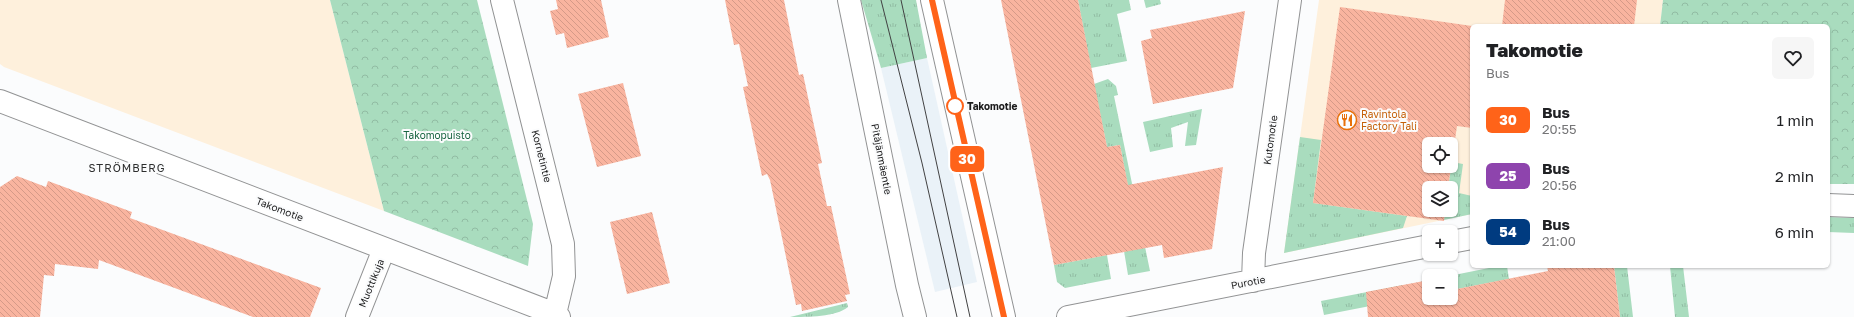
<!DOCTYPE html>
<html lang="en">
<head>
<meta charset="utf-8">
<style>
	:root { --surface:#fff; --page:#f6f6f6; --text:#202124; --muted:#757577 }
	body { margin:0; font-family:"Golos Text",sans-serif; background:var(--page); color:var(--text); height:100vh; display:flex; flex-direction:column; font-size:15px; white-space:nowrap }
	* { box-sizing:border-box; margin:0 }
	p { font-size:13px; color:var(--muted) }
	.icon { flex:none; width:22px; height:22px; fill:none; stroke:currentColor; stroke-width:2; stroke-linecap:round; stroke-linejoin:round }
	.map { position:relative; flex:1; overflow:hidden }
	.panel { position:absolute; left:1470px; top:24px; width:360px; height:244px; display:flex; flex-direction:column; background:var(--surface); border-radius:6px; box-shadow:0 1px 3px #0004 }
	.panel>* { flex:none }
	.badge { padding:0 8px; border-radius:6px; font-size:14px; line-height:26px }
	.controls { position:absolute; left:1422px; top:137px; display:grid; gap:8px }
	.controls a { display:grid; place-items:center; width:36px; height:36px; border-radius:6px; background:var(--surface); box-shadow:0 1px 3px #0004; font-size:20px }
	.map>.badge { position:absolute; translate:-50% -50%; box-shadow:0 0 0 2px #fff }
	.round { display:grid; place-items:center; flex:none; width:42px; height:42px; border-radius:6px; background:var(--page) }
	.overview { display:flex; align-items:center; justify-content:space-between; height:68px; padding:0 16px }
	h1 { font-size:19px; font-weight:800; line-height:30px }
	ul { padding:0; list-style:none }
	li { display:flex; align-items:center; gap:12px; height:56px; padding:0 16px }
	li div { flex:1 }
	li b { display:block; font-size:15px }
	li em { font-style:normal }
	li .badge { min-width:44px; font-weight:700; text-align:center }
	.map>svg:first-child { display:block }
	.commercial { fill:#fef0dc; fill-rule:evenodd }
	.built { fill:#eaf2f8 }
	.grass { fill:url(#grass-tufts) }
	.forest { fill:url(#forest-crowns) }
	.building { fill:url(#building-back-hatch); fill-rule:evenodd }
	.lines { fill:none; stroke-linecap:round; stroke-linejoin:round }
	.minor-casing { stroke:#929394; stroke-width:24 }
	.major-casing { stroke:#929394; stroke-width:24 }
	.minor { stroke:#fff; stroke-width:22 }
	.major { stroke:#fff; stroke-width:22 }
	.tram { stroke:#414142; stroke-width:1 }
	.line-casing { stroke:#fff; stroke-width:9 }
	.line { stroke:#ff6319; stroke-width:6 }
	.stop-dot { fill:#fff; stroke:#ff6319; stroke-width:2 }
	.labels { text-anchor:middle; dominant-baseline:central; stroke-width:4; stroke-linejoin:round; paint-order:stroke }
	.stop-label { font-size:10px; font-weight:bold; fill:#1c1c1d; stroke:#fbfcfd; text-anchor:start }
	.food-label { font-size:10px; fill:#c56008; stroke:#fbfcfd; text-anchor:start }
	.park-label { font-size:10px; fill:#186542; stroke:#fbfcfd }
	.street-label { font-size:10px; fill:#1c1c1d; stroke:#fbfcfd }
	.neighbourhood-label { font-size:11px; letter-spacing:1px; fill:#2d2e2e; stroke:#fbfcfd }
</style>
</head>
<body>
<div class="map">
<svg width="1854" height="317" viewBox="0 0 1854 317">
	<defs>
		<pattern id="grass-tufts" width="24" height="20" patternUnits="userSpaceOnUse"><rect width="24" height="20" fill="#a9dcbe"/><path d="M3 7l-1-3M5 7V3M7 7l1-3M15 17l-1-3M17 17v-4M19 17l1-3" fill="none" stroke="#91bca3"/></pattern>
		<pattern id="forest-crowns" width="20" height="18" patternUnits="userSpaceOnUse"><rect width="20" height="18" fill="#a9dcbe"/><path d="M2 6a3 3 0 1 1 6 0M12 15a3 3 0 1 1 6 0" fill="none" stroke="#91bca3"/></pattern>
		<pattern id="building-back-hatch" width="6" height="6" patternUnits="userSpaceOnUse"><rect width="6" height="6" fill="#f9b49f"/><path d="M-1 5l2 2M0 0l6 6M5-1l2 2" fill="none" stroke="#d59a88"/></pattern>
	</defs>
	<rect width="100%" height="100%" fill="#fbfcfd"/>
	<path class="commercial" d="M0 0H330L384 211 4 67 0 64Z
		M1319 0H1663L1660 26H1472V214L1284 253ZM1429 144H1451V166H1429ZM1429 188H1451V210H1429Z"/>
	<path class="built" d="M927 58 977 282 935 292 881 68Z"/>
	<path class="grass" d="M861 0H916L927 58 881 68Z
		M1078 0H1129L1131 10 1117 14 1127 61 1091 68Z
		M1144 0H1160L1161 4 1146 8Z
		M1108 79 1116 86 1118 95 1114 96 1150 271 1128 275 1124 251 1134 218 1120 145 1107 147 1094 84Z
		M1202 109 1196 145 1185 146 1188 122 1171 128 1173 147 1150 152 1143 122Z
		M1300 137 1321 140 1313 203 1407 216 1403 228 1284 253Z
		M1452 162 1463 164 1459 193 1472 196V214L1444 220 1445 210H1451V188H1448Z
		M1828 217 1854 218V233L1828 232Z
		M1107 255 1111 279 1065 288 1057 282 1054 265Z
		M1499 266H1507L1509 279 1452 290 1451 276H1449Z
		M1614 266H1627L1633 317H1620Z
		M1670 266H1683L1689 317H1675Z
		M1403 285 1406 299 1324 315 1321 301Z
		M847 303 848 307C836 317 808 317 790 317Z"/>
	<path class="forest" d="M330 0H477L533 224 528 266 384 211Z
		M1663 0H1854V184H1828V26H1660Z"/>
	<path class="building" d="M556 0H601L609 37 567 48 564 33 556 35 550 11 558 9Z
		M725 0H784L799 75 803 74 822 163 818 164 827 206H831L850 294 845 295 847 301 802 311 801 304 796 305 770 180 767 174 762 176 743 87 748 86 739 44 734 45Z
		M1001 0H1078L1107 147 1120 145 1128 185 1223 167 1212 249 1164 258 1162 245 1054 265Z
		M1505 0H1637L1634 26H1502Z
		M1340 7 1472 26V128L1457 126 1448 188H1429V210H1445L1444 221 1313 203ZM1429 144H1451V166H1429Z
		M1245 11 1233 88 1153 104 1141 41 1152 38 1150 30Z
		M623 83 641 156 597 167 578 94Z
		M17 176 46 187 48 181 132 212 130 218 321 288 310 317H253L99 260 98 269 55 264 54 276 44 275 40 317H0V187Z
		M652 212 670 283 627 294 610 222Z
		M1547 266H1614L1620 317H1368L1366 292 1429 280V298H1451V284L1452 290 1548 271Z"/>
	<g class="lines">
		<g class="minor-casing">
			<path id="minor" d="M502 0 563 244 564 276 555 314
				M0 101 555 314 559 317
				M1828 205 1854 206
				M1451 242 1472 238
				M1253 281 1254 253 1290 0
				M357 317 384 249
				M1068 317 1429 246"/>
		</g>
		<g class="major-casing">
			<path id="major" d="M849 0 907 285 915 317
				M932 0 1004 317"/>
		</g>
		<use href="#minor" class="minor"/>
		<use href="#major" class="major"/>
		<path class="tram" d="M881 0 922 163 957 317
			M901 0 970 317"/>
	</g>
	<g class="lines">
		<g class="line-casing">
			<path id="line" d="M932 0 1004 317"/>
		</g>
		<use href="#line" class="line"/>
	</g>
	<defs>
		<g id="restaurant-ring" transform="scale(1)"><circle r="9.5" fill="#fbfcfd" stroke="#e8710a" stroke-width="1.5"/><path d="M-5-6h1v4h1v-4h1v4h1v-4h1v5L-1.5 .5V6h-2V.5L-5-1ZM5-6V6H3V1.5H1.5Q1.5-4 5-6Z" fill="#e8710a"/></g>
	</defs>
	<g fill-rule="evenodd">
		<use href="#restaurant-ring" x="1347" y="120"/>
	</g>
	<circle class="stop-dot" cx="955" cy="106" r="8"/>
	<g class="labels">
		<g class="stop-label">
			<text x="967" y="106">Takomotie</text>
		</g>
		<g class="food-label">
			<text x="1361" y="114">Ravintola<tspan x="1361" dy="12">Factory Tali</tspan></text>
		</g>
		<g class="park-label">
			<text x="437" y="135">Takomopuisto</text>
		</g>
		<g class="street-label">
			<text transform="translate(1270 140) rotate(-82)">Kutomotie</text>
			<text transform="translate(542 156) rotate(76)">Kornetintie</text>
			<text transform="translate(882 159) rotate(79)">Pitäjänmäentie</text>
			<text transform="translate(280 209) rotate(21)">Takomotie</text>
			<text transform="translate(1248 282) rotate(-11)">Purotie</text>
			<text transform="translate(371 283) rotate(-68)">Muottikuja</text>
		</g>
		<g class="neighbourhood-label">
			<text x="127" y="167">STRÖMBERG</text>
		</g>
	</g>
</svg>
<div class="controls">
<a><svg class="icon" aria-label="locate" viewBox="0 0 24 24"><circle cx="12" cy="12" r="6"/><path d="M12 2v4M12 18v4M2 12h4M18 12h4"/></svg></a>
<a><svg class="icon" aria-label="layers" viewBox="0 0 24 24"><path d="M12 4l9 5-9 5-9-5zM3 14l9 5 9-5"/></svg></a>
<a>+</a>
<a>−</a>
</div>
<b class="badge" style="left:967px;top:159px;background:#ff6319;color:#fff">30</b>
<section class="panel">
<div class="overview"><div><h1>Takomotie</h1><p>Bus</p></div><a class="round"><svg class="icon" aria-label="heart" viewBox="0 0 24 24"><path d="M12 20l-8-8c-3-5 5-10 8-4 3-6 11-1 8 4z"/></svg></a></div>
<ul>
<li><span class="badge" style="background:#ff6319;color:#fff">30</span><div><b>Bus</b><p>20:55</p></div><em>1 min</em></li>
<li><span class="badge" style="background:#8e44ad;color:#fff">25</span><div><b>Bus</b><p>20:56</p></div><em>2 min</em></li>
<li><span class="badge" style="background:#003b80;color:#fff">54</span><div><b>Bus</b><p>21:00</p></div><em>6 min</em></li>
</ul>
</section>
</div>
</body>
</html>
